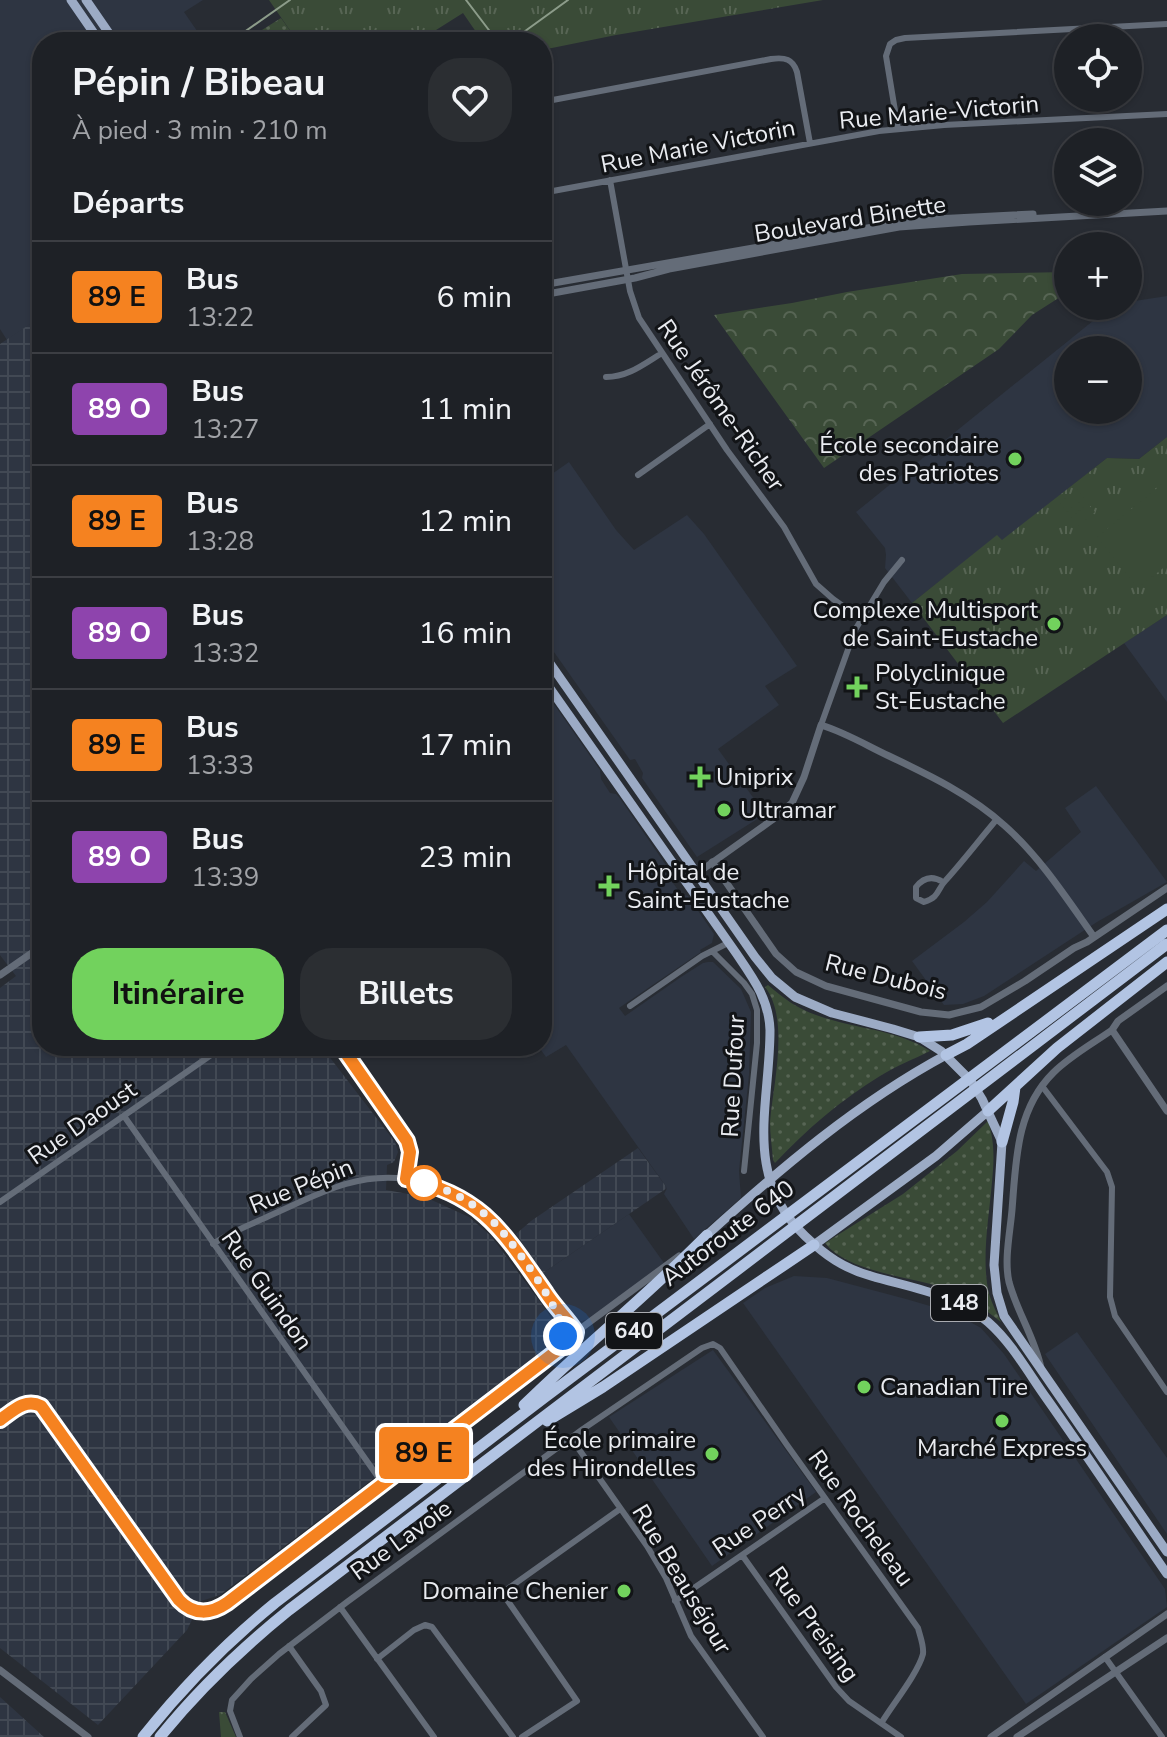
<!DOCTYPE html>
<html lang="fr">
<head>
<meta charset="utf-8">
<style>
	:root { --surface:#1e2126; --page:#2b2e32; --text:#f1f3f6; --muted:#a1a3a7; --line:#3c3e43; --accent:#72d25d }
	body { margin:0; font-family:"Nunito Sans",sans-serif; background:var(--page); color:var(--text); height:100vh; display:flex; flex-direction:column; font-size:30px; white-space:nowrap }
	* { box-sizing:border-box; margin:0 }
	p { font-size:26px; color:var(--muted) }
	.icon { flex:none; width:44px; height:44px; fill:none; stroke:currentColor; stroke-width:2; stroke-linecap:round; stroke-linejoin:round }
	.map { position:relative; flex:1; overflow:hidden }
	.drawer { position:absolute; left:32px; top:32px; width:520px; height:1024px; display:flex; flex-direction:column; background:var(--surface); border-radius:32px; box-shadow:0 2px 6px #0004,0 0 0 2px var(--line) }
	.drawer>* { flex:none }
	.badge { padding:0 16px; border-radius:6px; font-size:28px; line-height:52px }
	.buttons { position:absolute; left:1054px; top:24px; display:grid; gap:16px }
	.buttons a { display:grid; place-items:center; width:88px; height:88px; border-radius:50%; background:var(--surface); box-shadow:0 2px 6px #0004,0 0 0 2px var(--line); font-size:40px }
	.you { position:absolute; width:40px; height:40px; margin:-20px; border:6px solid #fff; border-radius:50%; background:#1a73e8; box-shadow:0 0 0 12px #1a73e833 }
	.map>.badge { position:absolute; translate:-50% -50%; box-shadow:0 0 0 4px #fff }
	h2 { padding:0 40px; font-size:30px; line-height:72px }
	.round { display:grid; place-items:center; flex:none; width:84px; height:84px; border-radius:32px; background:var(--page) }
	.summary { display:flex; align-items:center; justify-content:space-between; height:136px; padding:0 40px }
	h1 { font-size:38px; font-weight:700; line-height:60px }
	.button { display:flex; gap:16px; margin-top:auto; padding:16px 40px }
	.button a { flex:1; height:92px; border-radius:32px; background:var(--accent); color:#111; font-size:32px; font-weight:700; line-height:92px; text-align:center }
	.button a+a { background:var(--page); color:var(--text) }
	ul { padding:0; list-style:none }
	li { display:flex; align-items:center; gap:24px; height:112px; padding:0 40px; border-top:2px solid var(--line) }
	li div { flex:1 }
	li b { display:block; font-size:30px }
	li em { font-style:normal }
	li .badge { min-width:88px; font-weight:700; text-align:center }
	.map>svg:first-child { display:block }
	.built { fill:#2e3542; fill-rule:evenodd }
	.industrial { fill:url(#industrial-grid) }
	.grass { fill:url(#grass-dots) }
	.forest { fill:url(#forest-crowns) }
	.park { fill:url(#park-tufts) }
	.pitch { fill:#3a4b37 }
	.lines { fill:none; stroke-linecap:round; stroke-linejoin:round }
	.stream { stroke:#8c9c8a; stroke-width:2 }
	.minor { stroke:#646c78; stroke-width:6 }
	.tertiary { stroke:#646c78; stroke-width:7 }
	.primary { stroke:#9cabc5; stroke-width:9 }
	.motorway { stroke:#b2c4e3; stroke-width:11 }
	.line-casing { stroke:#fff; stroke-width:18 }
	.line { stroke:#f58220; stroke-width:12 }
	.walk { stroke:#eaecf1; stroke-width:8; stroke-dasharray:0 14.4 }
	.poi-dot { fill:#72d25d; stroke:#121417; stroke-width:3 }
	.stop-dot { fill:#fff; stroke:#f58220; stroke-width:4 }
	.labels { text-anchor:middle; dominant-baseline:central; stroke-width:6; stroke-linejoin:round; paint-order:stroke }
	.shield { fill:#121417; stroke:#a9abb0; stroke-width:2 }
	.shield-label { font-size:22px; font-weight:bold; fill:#eaecf1 }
	.street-label { font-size:24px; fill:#eaecf1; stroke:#121417 }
	.poi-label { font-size:24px; fill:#eaecf1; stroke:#121417; text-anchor:start }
</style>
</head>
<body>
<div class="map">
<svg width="1167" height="1737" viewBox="0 0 1167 1737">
	<defs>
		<pattern id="industrial-grid" width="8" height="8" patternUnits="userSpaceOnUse" patternTransform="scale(2)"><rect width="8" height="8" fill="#2e3542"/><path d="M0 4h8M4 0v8" fill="none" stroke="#424954"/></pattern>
		<pattern id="grass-dots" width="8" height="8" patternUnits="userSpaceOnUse" patternTransform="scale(2)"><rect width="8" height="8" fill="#3a4b37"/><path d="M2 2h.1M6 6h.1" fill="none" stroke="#576554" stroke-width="1.8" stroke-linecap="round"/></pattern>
		<pattern id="forest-crowns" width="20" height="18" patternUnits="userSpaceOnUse" patternTransform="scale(2)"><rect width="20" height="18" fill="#3a4b37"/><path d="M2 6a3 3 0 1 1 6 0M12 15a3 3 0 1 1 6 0" fill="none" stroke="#576554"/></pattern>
		<pattern id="park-tufts" width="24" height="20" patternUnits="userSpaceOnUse" patternTransform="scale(2)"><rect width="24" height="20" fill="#3a4b37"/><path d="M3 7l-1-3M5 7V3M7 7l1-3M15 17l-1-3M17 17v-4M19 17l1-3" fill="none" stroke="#576554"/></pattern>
	</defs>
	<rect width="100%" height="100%" fill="#282c33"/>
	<path class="built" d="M0 0H203L184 12 204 41 202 42H42V316L7 340 0 329Z
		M1167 296V437L1139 459 1107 458 1002 541 997 536 912 603 885 568 886 555 885 548 856 512 1104 312 1116 306H1128V302ZM1068 350H1128V410H1068Z
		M569 462 616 530 634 550 687 515 704 534 797 666 765 686 779 705 718 749 765 814 697 857 642 778 643 773 635 759 630 760 542 635V481Z
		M1167 615V702L1124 643Z
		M542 687 600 770 601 779 610 793 616 794 619 797 668 868 670 879 681 894 688 896 714 934 712 943 700 950 701 952 619 1008 625 1016 681 977 703 963 708 962H713L741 989 751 1012 749 1075 739 1171 741 1198 694 1239 664 1194 667 1188 566 1045 546 1057 538 1046H542Z
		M1096 786 1167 882 1097 922 984 996 963 1004 944 1005 912 961 964 922 987 902 1024 861 1036 871 1081 832 1065 808Z
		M629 1214 664 1263 589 1319 581 1321 575 1320 543 1273Z
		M794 1276 827 1278 906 1299 954 1313 981 1328 1004 1354 1165 1589 1167 1607 1026 1704 743 1303 765 1288Z
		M1077 1332 1167 1458V1534L1045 1354Z
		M713 1350 816 1492 712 1566 609 1417Z"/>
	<path class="industrial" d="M42 316V1046H321L395 1142 398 1152 394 1162 387 1165 386 1190 425 1197 469 1217 491 1236 544 1307 557 1327 556 1339 547 1347 220 1595 201 1601 187 1630 98 1725 0 1648V988L16 976 0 955V344Z
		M638 1148 667 1188 543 1273 516 1234 531 1221Z
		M0 1697 44 1737H0Z"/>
	<path class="grass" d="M281 18 298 42H243Z
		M768 985C783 998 798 1009 816 1015 854 1029 896 1029 930 1051 914 1059 896 1066 880 1076 841 1100 807 1129 775 1163L773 1160C772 1147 770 1135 770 1122 773 1085 790 1019 765 987Z
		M988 1121C995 1142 994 1161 992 1182 989 1218 981 1259 989 1294 992 1304 997 1313 1001 1322 986 1311 972 1298 954 1291 918 1277 849 1274 825 1243L903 1194 957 1151Z"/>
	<path class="forest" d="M1068 272V292L1032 315 999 349 824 468 714 315 792 303 847 292 962 274Z"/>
	<path class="park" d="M269 0H823L616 35 542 50V42H483L463 13 417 42H298Z
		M1167 437V615L1003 723 912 603 997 535 1002 540 1107 458 1139 459Z
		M219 1712H225L236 1737H221Z"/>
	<path class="pitch" d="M1167 480V565L1138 588 1097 537Z
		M1077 489 1084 498 1067 512 1060 503Z
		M1088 504 1095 512 1079 526 1071 517Z"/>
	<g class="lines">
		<path class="stream" d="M466 0 498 42
			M230 42 290 0
			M510 42 568 0"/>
		<path class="minor" d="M542 102 771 59C785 57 793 59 797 72L810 143
			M898 129 886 56 890 44 896 40 905 38 1167 24
			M610 180 630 291 639 318 727 450 784 527 816 584 833 599 861 619
			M542 193 879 131 944 125 1167 114
			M606 377C628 377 644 364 662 353
			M638 475 710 424
			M821 725 855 630 884 582 902 560
			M943 882C932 875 923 878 916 887V898L924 902C940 897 937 889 946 880 964 860 980 839 997 819
			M713 952 744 983 752 994 757 1010V1043L744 1171
			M630 1006 702 956 728 943
			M341 1046 407 1141 410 1152 406 1179C484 1196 503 1231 546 1293 555 1307 567 1318 576 1332
			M1042 1086 1107 1172 1112 1187 1110 1297 1115 1316 1167 1392
			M124 1116 383 1484
			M0 1202 224 1046
			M213 1244C230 1232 250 1225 269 1216 315 1196 354 1172 406 1179
			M556 1351C564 1337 564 1328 558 1313
			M571 1438 647 1546 666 1578 691 1636 763 1737
			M742 1555 836 1687 849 1701 901 1737
			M675 1601 825 1498
			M340 1607 434 1737
			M289 1646 321 1691 326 1705 292 1737
			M1105 1657 1162 1737
			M377 1659 414 1630 425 1625 432 1627 513 1737
			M240 1737 230 1711 232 1700 251 1679 279 1654 347 1602 583 1429 702 1348 713 1344 720 1348 787 1445 918 1628C920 1636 924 1645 923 1654 918 1673 893 1704 882 1722
			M522 1737 577 1701 503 1594 506 1590 620 1509"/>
		<path class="tertiary" d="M542 285 890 224 935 219 1033 214
			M542 295 635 278 669 269 899 227 969 222 1167 211
			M712 862 776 954 796 972 826 986 921 1012 949 1015 981 1007 1025 981 1074 948 1087 942 1167 888
			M685 882 772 820 792 803 804 777 821 725C844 732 866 745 889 756 929 775 971 795 1005 826 1040 857 1067 899 1094 937
			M0 975 42 946
			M1112 1030 1167 1111
			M1041 1368C1035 1338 1017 1312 1009 1282 1004 1260 1010 1233 1012 1210 1016 1161 1016 1110 1053 1073 1070 1056 1092 1044 1112 1030L1118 1021 1167 986
			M0 1420C13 1411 25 1398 41 1406L179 1600C194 1616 211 1614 227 1603L565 1346 576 1336V1332L679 1256
			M0 1670 88 1737
			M991 1737 1167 1614
			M1017 1737 1167 1638"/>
		<path class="primary" d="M71 0 100 42
			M86 0 115 42
			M542 652 755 957 772 978 795 997 832 1013 893 1029 919 1037 941 1051 971 1081 982 1099 1002 1142 994 1265 997 1293 1004 1316 1167 1552
			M542 677 736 953C753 978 769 999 770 1030 770 1106 742 1175 805 1236 826 1256 843 1268 871 1276 912 1288 955 1294 988 1322 1012 1343 1029 1374 1047 1399 1088 1457 1127 1516 1167 1574
			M707 1235C781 1168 857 1103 946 1055
			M814 1245 936 1156 988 1111"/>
		<path class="motorway" d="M919 1037 952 1035 988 1023
			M946 1055 967 1044 1167 909
			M988 1111 1057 1048 1167 962
			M1002 1142 1013 1102 1015 1087
			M524 1405C583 1347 648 1295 707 1235
			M547 1421 603 1387 814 1245
			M143 1737C182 1688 226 1643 275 1603L544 1398 1167 930
			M160 1737C198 1690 242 1648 289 1610L1167 944"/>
	</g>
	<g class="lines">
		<g class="line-casing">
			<path id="line" d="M0 1420C13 1411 25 1398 41 1406L179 1600C194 1616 211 1614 227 1603L575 1337 576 1332C567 1318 555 1307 546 1293 504 1233 482 1194 406 1179L410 1152 407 1141 341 1046"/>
		</g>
		<use href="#line" class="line"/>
		<path class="walk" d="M424 1183 422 1182C440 1187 457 1194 473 1205 483 1212 493 1221 501 1230 517 1249 565 1313 563 1336"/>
	</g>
	<g class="poi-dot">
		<circle cx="1015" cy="459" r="8"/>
		<circle cx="1054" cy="624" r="8"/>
		<path d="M853 675h8v8h8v8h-8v8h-8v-8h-8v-8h8z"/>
		<path d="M696 765h8v8h8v8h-8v8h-8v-8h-8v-8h8z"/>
		<circle cx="724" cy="810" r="8"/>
		<path d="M605 874h8v8h8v8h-8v8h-8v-8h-8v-8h8z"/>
		<circle cx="864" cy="1387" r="8"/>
		<circle cx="1002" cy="1421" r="8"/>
		<circle cx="712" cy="1454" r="8"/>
		<circle cx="624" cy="1591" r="8"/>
	</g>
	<circle class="stop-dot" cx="424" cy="1183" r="16"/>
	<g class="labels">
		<g class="shield">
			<rect x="931" y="1285" width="56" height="36" rx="6"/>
			<rect x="606" y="1313" width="56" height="36" rx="6"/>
		</g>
		<g class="shield-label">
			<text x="959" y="1303">148</text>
			<text x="634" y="1331">640</text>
		</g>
		<g class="street-label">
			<text transform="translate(939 112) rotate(-5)">Rue Marie-Victorin</text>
			<text transform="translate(698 146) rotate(-11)">Rue Marie Victorin</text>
			<text transform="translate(850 219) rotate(-9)">Boulevard Binette</text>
			<text transform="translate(721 405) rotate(55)">Rue Jérôme-Richer</text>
			<text transform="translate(886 977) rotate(14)">Rue Dubois</text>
			<text transform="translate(733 1076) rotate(-87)">Rue Dufour</text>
			<text transform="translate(82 1123) rotate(-35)">Rue Daoust</text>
			<text transform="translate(301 1186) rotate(-22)">Rue Pépin</text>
			<text transform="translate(728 1233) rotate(-37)">Autoroute 640</text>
			<text transform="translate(267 1290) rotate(55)">Rue Guindon</text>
			<text transform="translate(861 1518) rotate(54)">Rue Rocheleau</text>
			<text transform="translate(759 1521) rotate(-34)">Rue Perry</text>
			<text transform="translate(401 1540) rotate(-36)">Rue Lavoie</text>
			<text transform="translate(682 1579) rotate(59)">Rue Beauséjour</text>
			<text transform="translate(814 1624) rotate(54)">Rue Preising</text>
		</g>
		<g class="poi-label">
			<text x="999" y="445" text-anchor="end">École secondaire<tspan x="999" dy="28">des Patriotes</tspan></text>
			<text x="1038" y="610" text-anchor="end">Complexe Multisport<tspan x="1038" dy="28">de Saint-Eustache</tspan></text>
			<text x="875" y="673">Polyclinique<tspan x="875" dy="28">St-Eustache</tspan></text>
			<text x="716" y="777">Uniprix</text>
			<text x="740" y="810">Ultramar</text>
			<text x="627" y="872">Hôpital de<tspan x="627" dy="28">Saint-Eustache</tspan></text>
			<text x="880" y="1387">Canadian Tire</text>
			<text x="696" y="1440" text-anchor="end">École primaire<tspan x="696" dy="28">des Hirondelles</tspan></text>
			<text x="1002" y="1448" text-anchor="middle">Marché Express</text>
			<text x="608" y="1591" text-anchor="end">Domaine Chenier</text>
		</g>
	</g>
</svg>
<div class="buttons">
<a><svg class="icon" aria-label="locate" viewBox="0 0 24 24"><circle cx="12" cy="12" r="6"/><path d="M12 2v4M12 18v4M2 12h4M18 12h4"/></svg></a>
<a><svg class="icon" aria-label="layers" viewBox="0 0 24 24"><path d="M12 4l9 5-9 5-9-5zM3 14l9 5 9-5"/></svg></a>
<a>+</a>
<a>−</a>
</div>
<div class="you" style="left:563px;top:1336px"></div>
<b class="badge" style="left:424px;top:1453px;background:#f58220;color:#111">89 E</b>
<section class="drawer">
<div class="summary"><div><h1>Pépin / Bibeau</h1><p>À pied · 3 min · 210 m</p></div><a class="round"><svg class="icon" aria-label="heart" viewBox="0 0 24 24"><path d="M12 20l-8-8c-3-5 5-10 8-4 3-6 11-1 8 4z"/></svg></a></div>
<h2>Départs</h2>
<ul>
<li><span class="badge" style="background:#f58220;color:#111">89 E</span><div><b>Bus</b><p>13:22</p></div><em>6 min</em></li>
<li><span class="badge" style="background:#8e44ad;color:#fff">89 O</span><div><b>Bus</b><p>13:27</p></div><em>11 min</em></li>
<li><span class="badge" style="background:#f58220;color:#111">89 E</span><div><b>Bus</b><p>13:28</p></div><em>12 min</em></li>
<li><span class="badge" style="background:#8e44ad;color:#fff">89 O</span><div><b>Bus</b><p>13:32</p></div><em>16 min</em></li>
<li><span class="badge" style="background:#f58220;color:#111">89 E</span><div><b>Bus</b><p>13:33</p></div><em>17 min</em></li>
<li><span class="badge" style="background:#8e44ad;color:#fff">89 O</span><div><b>Bus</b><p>13:39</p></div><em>23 min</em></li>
</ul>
<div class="button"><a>Itinéraire</a><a>Billets</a></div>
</section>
</div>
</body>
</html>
